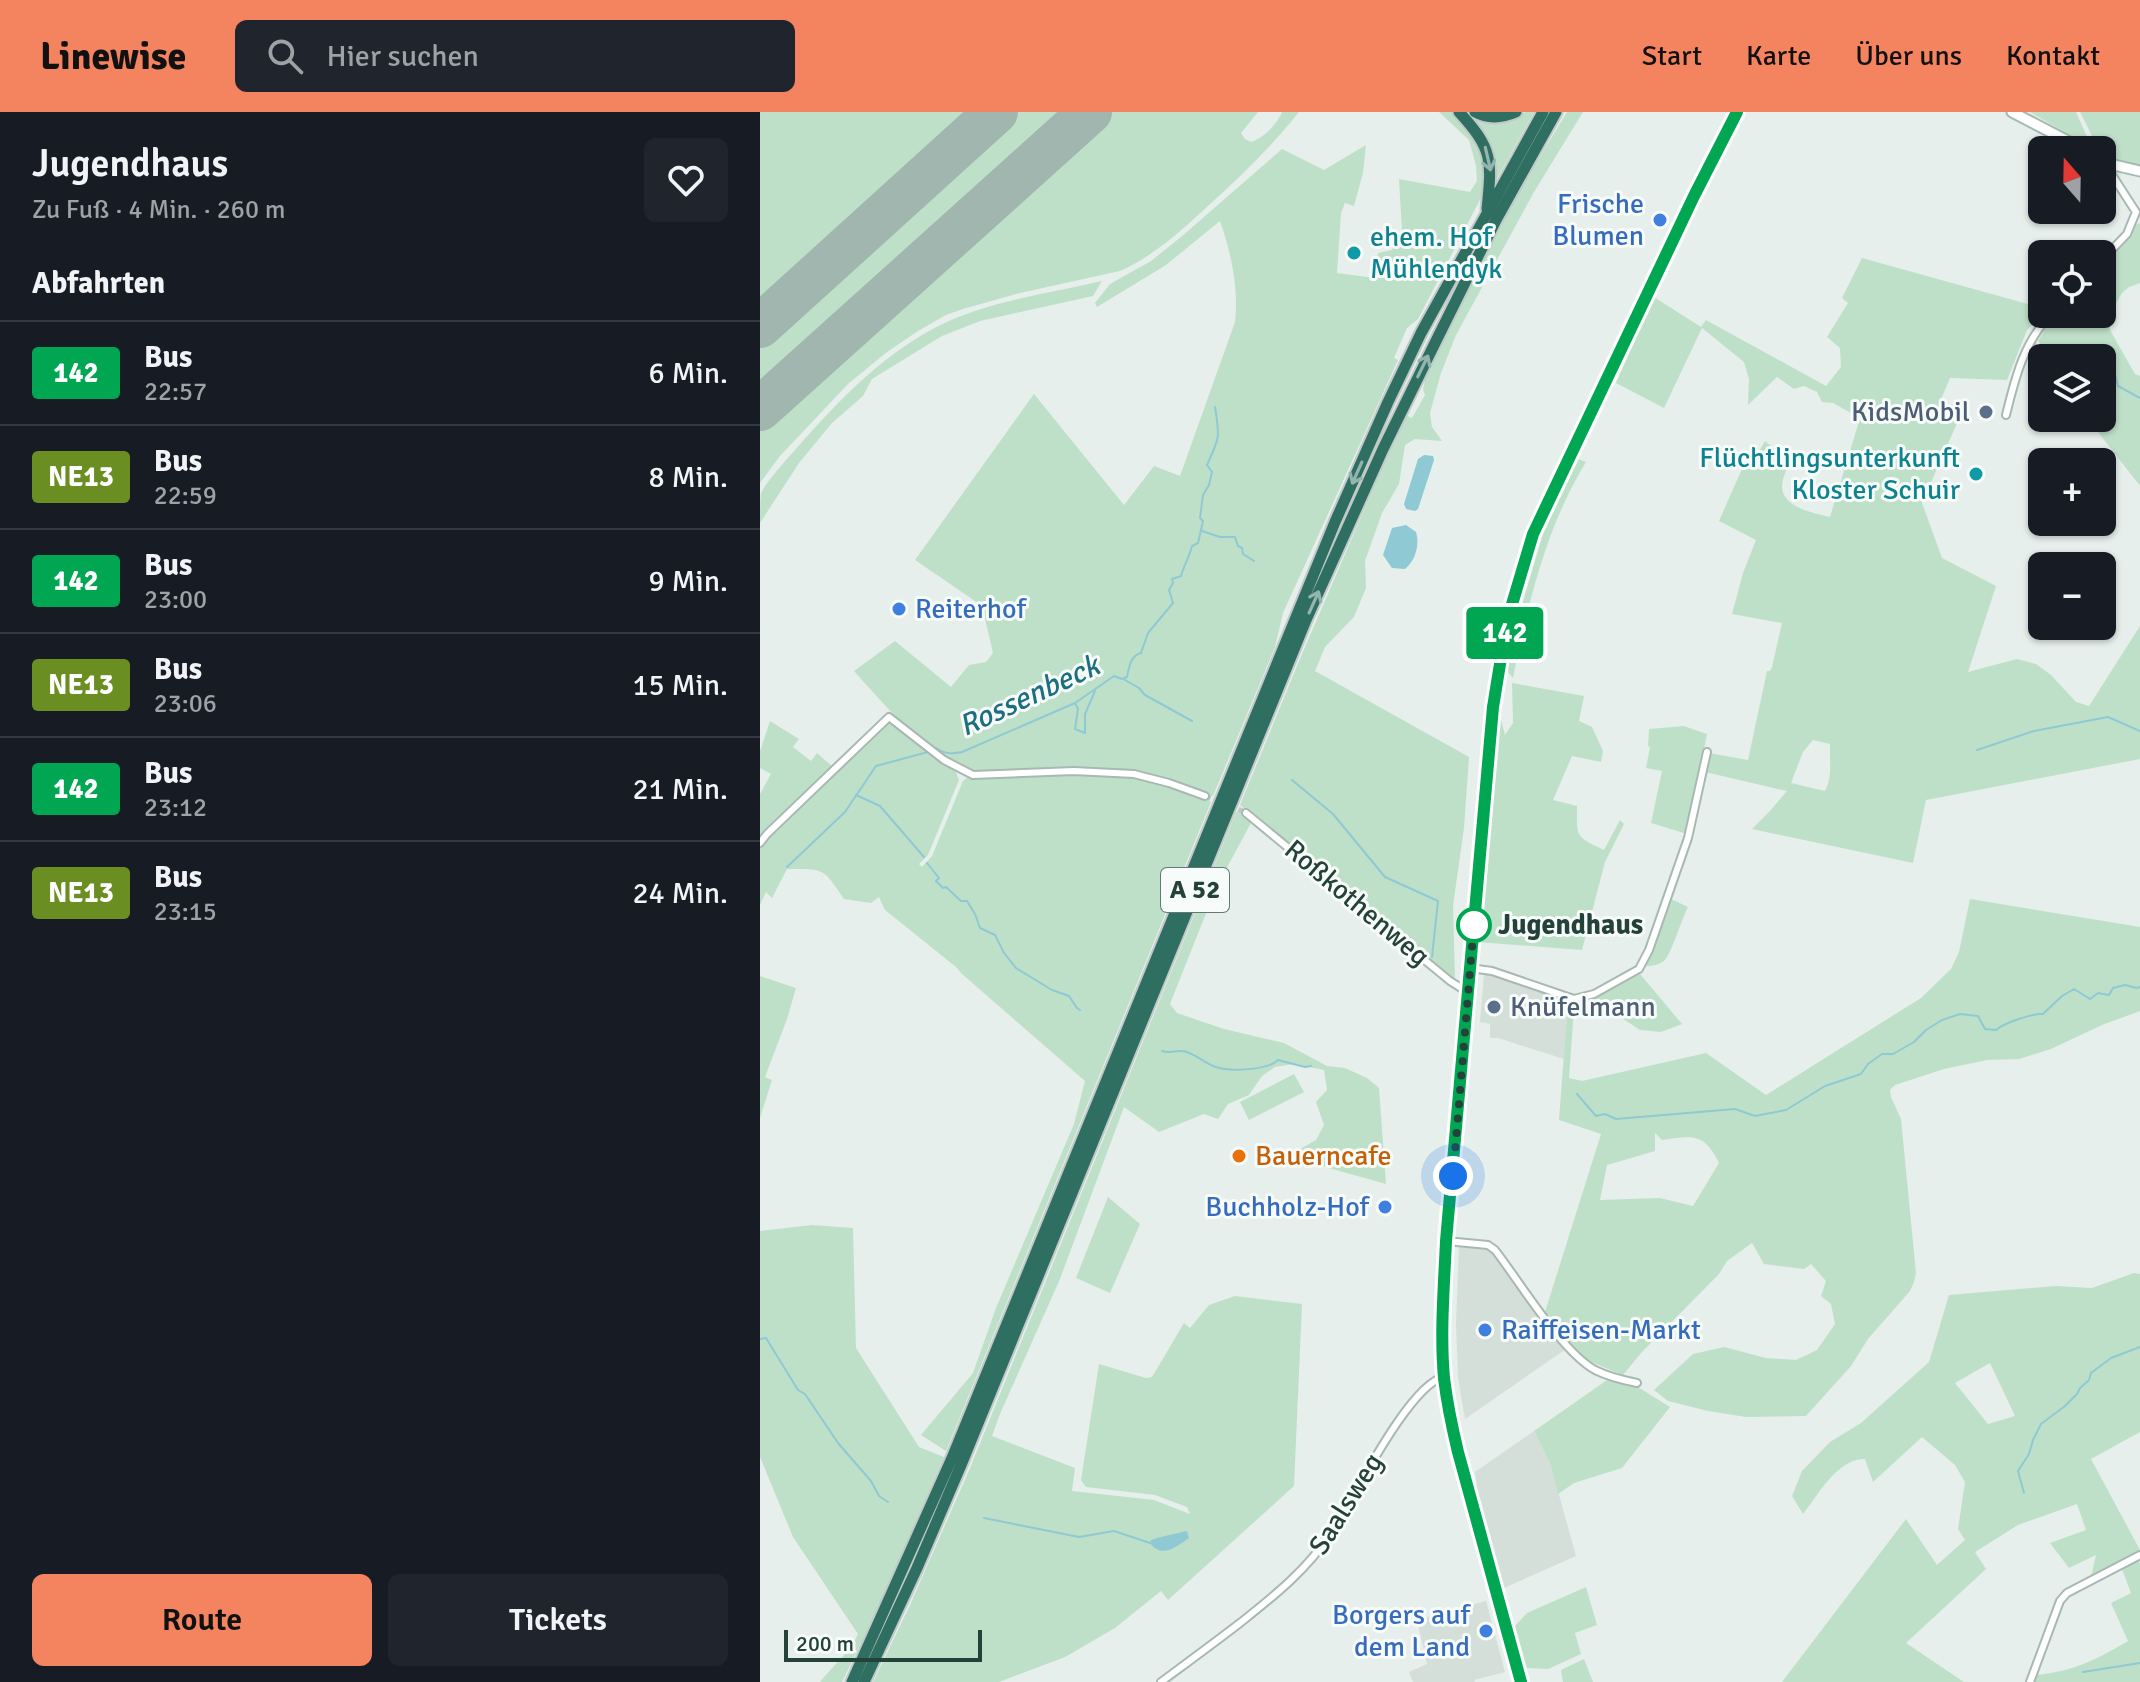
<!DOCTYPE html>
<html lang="de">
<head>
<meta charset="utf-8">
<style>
	:root { --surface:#171b24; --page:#20242c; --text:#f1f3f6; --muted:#9ea1a6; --line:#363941; --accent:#f4845f }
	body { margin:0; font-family:Signika,sans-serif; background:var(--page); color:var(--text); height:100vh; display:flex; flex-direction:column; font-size:30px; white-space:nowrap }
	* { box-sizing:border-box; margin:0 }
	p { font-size:26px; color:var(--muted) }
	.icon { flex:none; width:44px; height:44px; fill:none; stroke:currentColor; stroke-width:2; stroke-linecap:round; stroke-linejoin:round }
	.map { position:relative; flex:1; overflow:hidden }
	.details { display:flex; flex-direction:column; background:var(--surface); width:760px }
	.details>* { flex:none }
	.badge { padding:0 16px; border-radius:6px; font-size:28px; line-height:52px }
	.needle { width:52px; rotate:340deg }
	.tools { position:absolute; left:1268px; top:24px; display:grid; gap:16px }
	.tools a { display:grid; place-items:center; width:88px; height:88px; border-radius:12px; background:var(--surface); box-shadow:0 2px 6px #0004; font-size:40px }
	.scale { position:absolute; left:24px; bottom:20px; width:198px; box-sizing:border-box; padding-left:8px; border:4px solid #24423a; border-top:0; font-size:22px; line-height:28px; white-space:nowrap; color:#24423a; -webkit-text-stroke:6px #f7fbf9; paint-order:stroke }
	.you { position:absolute; width:40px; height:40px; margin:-20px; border:6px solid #fff; border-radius:50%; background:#1a73e8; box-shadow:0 0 0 12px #1a73e833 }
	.map>.badge { position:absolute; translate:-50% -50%; box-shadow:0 0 0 4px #fff }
	h2 { padding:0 32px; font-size:30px; line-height:72px }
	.round { display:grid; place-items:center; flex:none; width:84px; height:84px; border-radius:12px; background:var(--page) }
	.summary { display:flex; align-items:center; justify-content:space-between; height:136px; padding:0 32px }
	h1 { font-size:38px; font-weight:600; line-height:60px }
	.primary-button { display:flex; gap:16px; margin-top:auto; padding:16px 32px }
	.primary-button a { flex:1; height:92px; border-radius:12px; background:var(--accent); color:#111; font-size:32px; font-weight:600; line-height:92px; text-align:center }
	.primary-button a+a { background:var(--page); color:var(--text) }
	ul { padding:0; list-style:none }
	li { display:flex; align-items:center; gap:24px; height:104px; padding:0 32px; border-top:2px solid var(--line) }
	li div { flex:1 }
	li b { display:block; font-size:30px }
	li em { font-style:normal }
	li .badge { min-width:88px; font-weight:700; text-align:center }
	header { display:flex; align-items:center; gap:48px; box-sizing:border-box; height:112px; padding:0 40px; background:var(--accent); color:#111 }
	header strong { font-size:38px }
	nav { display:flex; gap:44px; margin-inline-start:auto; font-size:28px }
	.search { width:560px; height:72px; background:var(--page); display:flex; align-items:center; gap:20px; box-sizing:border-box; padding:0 28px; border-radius:12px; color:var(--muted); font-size:30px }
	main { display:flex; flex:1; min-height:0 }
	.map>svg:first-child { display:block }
	.built { fill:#d4dfda }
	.green { fill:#bfe0c8; fill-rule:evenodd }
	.water { fill:#8ec9d4 }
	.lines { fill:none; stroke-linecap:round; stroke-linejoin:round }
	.stream { stroke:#8ec9d4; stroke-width:2 }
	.runway { stroke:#a2b6b0; stroke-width:44 }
	.street-tunnel { stroke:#bfccc8; stroke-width:6; stroke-dasharray:6 3; stroke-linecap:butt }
	.street-casing { stroke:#a8b8b2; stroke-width:10 }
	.secondary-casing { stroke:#a4bbb3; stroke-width:13 }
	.highway-casing { stroke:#c2cac8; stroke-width:15 }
	.street { stroke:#fff; stroke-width:6 }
	.secondary { stroke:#fff; stroke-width:9 }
	.highway { stroke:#2f6f62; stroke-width:11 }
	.oneway { stroke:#93b5ae }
	.line-casing { stroke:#fff; stroke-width:18 }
	.line { stroke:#00a651; stroke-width:12 }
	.walk { stroke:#24423a; stroke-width:8; stroke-dasharray:0 14.4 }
	.shop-dot { fill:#3f7fe0; stroke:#f7fbf9; stroke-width:3 }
	.culture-dot { fill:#0f9aa8; stroke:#f7fbf9; stroke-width:3 }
	.service-dot { fill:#5c6f8a; stroke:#f7fbf9; stroke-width:3 }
	.stop-dot { fill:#fff; stroke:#00a651; stroke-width:4 }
	.food-dot { fill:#e8710a; stroke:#f7fbf9; stroke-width:3 }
	.labels { text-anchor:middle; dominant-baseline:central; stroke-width:6; stroke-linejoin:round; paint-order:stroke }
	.shield { fill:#f7fbf9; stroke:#637a73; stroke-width:2 }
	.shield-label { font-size:26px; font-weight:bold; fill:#24423a }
	.shop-label { font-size:28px; fill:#366cbe; stroke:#f7fbf9; text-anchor:end }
	.culture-label { font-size:28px; fill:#0d838f; stroke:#f7fbf9; text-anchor:start }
	.service-label { font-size:28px; fill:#4e5e75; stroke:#f7fbf9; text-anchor:end }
	.street-label { font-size:28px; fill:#24423a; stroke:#f7fbf9 }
	.stop-label { font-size:28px; font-weight:bold; fill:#24423a; stroke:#f7fbf9; text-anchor:start }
	.food-label { font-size:28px; fill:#c56008; stroke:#f7fbf9; text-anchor:start }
	.water-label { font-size:30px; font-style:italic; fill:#1c6f80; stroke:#f7fbf9 }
</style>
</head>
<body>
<header>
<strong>Linewise</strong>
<div class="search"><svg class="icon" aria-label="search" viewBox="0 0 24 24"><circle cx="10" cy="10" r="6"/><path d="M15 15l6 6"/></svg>Hier suchen</div>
<nav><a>Start</a><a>Karte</a><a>Über uns</a><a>Kontakt</a></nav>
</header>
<main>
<section class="details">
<div class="summary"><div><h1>Jugendhaus</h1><p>Zu Fuß · 4 Min. · 260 m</p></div><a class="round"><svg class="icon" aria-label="heart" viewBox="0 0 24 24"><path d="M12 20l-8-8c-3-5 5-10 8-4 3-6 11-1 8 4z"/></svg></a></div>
<h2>Abfahrten</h2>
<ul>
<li><span class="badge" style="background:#00a651;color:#fff">142</span><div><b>Bus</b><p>22:57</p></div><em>6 Min.</em></li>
<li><span class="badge" style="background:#6b8e23;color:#fff">NE13</span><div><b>Bus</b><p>22:59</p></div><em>8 Min.</em></li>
<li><span class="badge" style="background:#00a651;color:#fff">142</span><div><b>Bus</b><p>23:00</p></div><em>9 Min.</em></li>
<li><span class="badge" style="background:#6b8e23;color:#fff">NE13</span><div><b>Bus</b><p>23:06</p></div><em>15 Min.</em></li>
<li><span class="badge" style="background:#00a651;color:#fff">142</span><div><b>Bus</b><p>23:12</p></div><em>21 Min.</em></li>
<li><span class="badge" style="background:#6b8e23;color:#fff">NE13</span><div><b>Bus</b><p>23:15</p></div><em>24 Min.</em></li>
</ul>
<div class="primary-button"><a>Route</a><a>Tickets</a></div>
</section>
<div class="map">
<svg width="1380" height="1570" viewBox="0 0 1380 1570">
	<rect width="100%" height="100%" fill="#e6efeb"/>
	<path class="built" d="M724 862 735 863 808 889 804 947 738 926H730V912L720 910Z
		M699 1134 726 1136 734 1141 806 1237 705 1307 698 1266 696 1211Z
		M774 1319 791 1354 816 1444 744 1476 717 1377 715 1360Z
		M726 1489 745 1560 714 1568 715 1570H653L649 1560 667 1552 657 1508Z"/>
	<path class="green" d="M0 0H498L481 21 485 27 491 30C504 26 517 12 522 0H539C512 34 481 64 449 93 422 118 394 144 360 159L260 181 203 197 186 203 158 219 127 240 88 272 20 344 0 371Z
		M679 0H692C718 28 735 44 722 84L658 207 647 216 634 246 638 248 523 501 515 535 453 684C414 668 376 657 334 656V661L378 665 416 675 451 690 186 1339 161 1323 213 1261 236 1196 314 1012 325 969 202 862 196 855 125 798 119 785 111 791 84 787C63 756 65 757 27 757L12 786 6 780 0 793V736L8 724 126 611H133L196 660 199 668 168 743 159 752 162 755 172 744 203 669 214 660C166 642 128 597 94 559L135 529 191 575 209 553 226 550 233 541 224 502 215 489 155 448 274 282 364 393 394 354 420 364 475 210C479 177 471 140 460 109L406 153 337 195 335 191 350 172 391 149 421 125 522 37 564 58 606 33 603 61 594 94 585 91 581 101 577 161 615 166 618 141 632 138 642 120 639 67 710 80 717 69 716 54 709 28Z
		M766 0H774L734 72C735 40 728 27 708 2 727 9 748 9 766 0Z
		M807 0H823L774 80 696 223 681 261 670 301 672 315 682 329 655 327 645 333 639 372 622 401 605 449 606 476 594 505 565 535 555 559 709 645 704 716 693 794 695 869 480 693 539 549 645 303 652 306 665 283 663 278 666 261 702 187 765 69Z
		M1270 0H1316L1332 36Z
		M1320 0H1380V54C1339 50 1337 32 1320 0Z
		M1380 111V171L1369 175 1362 181 1349 203 1350 218 1375 262 1380 264V374L1338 320 1334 306H1342V246H1291L1278 229 1288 212 1297 202H1342V155L1372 124 1376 113Z
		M1102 146 1282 196V202L1267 218 1247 268 1190 266 1179 292 1205 293 1162 391 1182 446 1236 474 1208 560 1257 547 1276 552 1291 563 1316 590 1329 594 1380 514V647L1166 688 1153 751 992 717 1009 700 1027 679 945 660 949 641 988 648 1007 559H1010L1012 555 1022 511 972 502 983 461 996 428 959 409 985 350 997 343 1005 329 1030 349C1027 356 1022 367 1022 375 1023 396 1054 401 1070 405L1100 306 1073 291 1062 290 1057 280 1044 274 1034 277 1017 265 988 293 989 267 984 250 942 216 904 296 856 271 894 185 941 215 946 208 1066 274 1081 255 1080 236 1067 225 1088 191 1082 186ZM1053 628 1070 632C1069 649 1073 664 1065 679L1031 671 1043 640Z
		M342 169 333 184 220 209 182 224 112 267 103 284 72 311 39 351 0 411C0 402 0 388 1 381 7 369 26 348 35 338 79 288 127 237 189 209 234 189 294 180 342 169Z
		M818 347 826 350C786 415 768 492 753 566L747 559 757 510 785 415Z
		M752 571 824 584 819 609 832 615 843 639 841 650 812 644 793 688 817 694C817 726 815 724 844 738L860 708 864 712 845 750 822 838 717 830 731 670 741 608 745 623 753 611Z
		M10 609 39 627 33 635 51 649 57 641 73 655 0 727V682L11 662 0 656V639Z
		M924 614 947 622 927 722 891 711 902 659 886 656 890 635 888 634 889 617Z
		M476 700 492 709 456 776 410 892 417 901 464 917 524 931 567 954 585 956 607 966 619 976 626 1072 551 1051 523 1047 556 1028 564 1013 556 990 567 978 564 958 534 952 515 955 502 964 489 983 468 992 458 1007 444 1002 399 1020 364 995 300 1167 240 1302 232 1324 315 1356 312 1379 394 1388 430 1402 427 1395 395 1383 326 1375 321 1368 339 1252 386 1266 392 1265 424 1211 430 1216 449 1193 475 1184 542 1192 534 1374 408 1488 401 1479 355 1516 305 1545 239 1570H113L150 1493 210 1356Z
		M909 786 928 795C922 806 911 843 904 849 899 853 892 854 886 854Z
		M1210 787 1380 815V899L1342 913 1291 937 1259 947 1227 948 1184 957 1135 973 1130 978 1131 985 1141 1007 1156 1161 1154 1170 1150 1179 1108 1227 1091 1254 1046 1304 986 1305 948 1299 908 1289 894 1278 933 1242 964 1235 1006 1246 1036 1248 1057 1238 1075 1212 1071 1192 1061 1184 1066 1169 1051 1152 1044 1157 1004 1152 992 1131 967 1149 959 1162 881 1241 863 1263 824 1247 807 1229 785 1200 841 1022 799 1008 808 889 814 890V892L821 891 880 862 922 912 901 920 880 918 851 899 834 892 814 896 809 966 822 969 946 941 1006 983 1161 886 1191 857 1199 840ZM895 1021 902 1028C932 1024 944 1020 959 1051L933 1094 900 1086 840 1088 847 1053 895 1039Z
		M0 864 36 876 27 907 5 965 12 968 0 1006Z
		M534 962 544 980 489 1008 480 990Z
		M348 1085 380 1112 350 1181 316 1166Z
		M52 1113 93 1116 96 1236 159 1335 184 1345 114 1505 82 1570H60C73 1553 89 1542 98 1522L33 1425 0 1345V1119Z
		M1374 1161 1380 1162V1320L1331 1347 1380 1438 1331 1465 1336 1443 1309 1456 1290 1431 1326 1418 1317 1392 1258 1413 1215 1440 1226 1457 1146 1531 1204 1570H1022L1146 1407 1177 1453 1205 1428 1198 1417 1205 1370 1195 1353 1162 1325 1113 1370 1105 1347C1078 1346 1058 1383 1043 1402L1032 1384 1042 1359 1070 1330 1101 1311 1169 1250 1189 1183 1296 1174 1332 1176ZM1230 1251 1255 1304 1228 1312 1195 1271Z
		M847 1268 881 1277 910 1295 862 1356 814 1371 798 1382 791 1354 774 1319Z
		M1378 1448 1380 1452V1570H1273L1276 1563C1314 1559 1336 1548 1368 1529L1351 1491 1371 1481 1362 1457Z
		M826 1475 837 1513 815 1521 821 1542 788 1557 767 1556 755 1514 767 1501Z
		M824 1547 833 1570H803L801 1558Z"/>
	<path class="water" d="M664 343 673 344 674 348 658 397 655 399 646 397 644 392 658 347Z
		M646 413 656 420C660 433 655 449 645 457L632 456 623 443 632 416Z
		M427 1419 429 1426C416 1435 402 1447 390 1431L391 1428C402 1424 415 1422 427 1419Z"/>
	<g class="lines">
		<path class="stream" d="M1322 240 1330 246
			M1342 254 1355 262 1358 274 1380 286
			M442 419 460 425H475L478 434 482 436 483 442 494 449
			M746 554 753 516 784 412 891 188
			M365 568 379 576 385 583 432 609
			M315 591 318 597 315 617 325 621V602L335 579
			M176 636C184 642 192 642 202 640L315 591 354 564 362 567 367 565C369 556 370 544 381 541L388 521 413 491 409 478 413 471 412 467 421 464C424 453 429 446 432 434L438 431 443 409 440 406 443 383 449 373 452 360 447 353C460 325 460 325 455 295
			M1217 638 1274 619 1348 605 1380 619
			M532 668 573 702 625 765 678 789 672 845
			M96 683 120 694 164 745
			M167 751 179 766 176 769 183 776 186 775 201 789H207L215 802 220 816 235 823 244 841 256 856 292 878 309 884 317 896 320 898
			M27 755 85 700 116 654 168 640
			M718 841 743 570
			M402 939C411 942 418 937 427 940 438 944 446 952 456 955 470 960 508 958 518 948L545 955 551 954
			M817 982 836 1004 845 1002 856 1007 975 997 995 1004 1026 998 1065 974 1101 962 1108 952 1122 942H1133L1154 930 1166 918 1182 908 1200 902 1218 904 1225 917 1236 918C1244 911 1273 901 1283 902L1302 884 1314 877 1330 887 1338 881 1349 883 1353 876 1365 873 1377 876 1380 875
			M0 1227 6 1226 38 1278 45 1282 78 1331 111 1369 119 1384 128 1390
			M1264 1381 1258 1359 1269 1342 1273 1328 1281 1312 1305 1294 1317 1282 1320 1276 1329 1268 1331 1261 1351 1246 1380 1235
			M224 1406 319 1425 354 1419 390 1431
			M1323 1560 1380 1551"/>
		<path class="runway" d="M0 214 236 0
			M0 297 330 0"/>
		<path class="street-tunnel" d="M445 684 486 701"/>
		<g class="street-casing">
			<path id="street" d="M1342 148 1367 122 1376 100 1343 49
				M1246 303C1255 266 1264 230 1291 202
				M486 701 690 869 709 881
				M0 731 7 722 129 605 184 648 213 663 314 659 374 662 409 671 445 684
				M710 856 732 859 814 887 834 882 879 857 889 838 928 726 947 640
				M686 1129 728 1133 735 1138C760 1170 801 1239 835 1258 849 1265 862 1268 877 1271
				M401 1570C428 1550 454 1531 480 1511 514 1484 547 1458 571 1421 592 1389 649 1272 684 1265
				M1270 1570 1300 1489 1307 1481 1380 1443"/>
		</g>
		<g class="secondary-casing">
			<path id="secondary" d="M1252 0 1325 38
				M1342 47 1354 53 1380 59
				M761 1570 708 1380 689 1302 684 1265 683 1224 686 1129 733 595 747 509 773 422 934 84 977 0"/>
		</g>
		<g class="highway-casing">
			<path id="highway" d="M699 0C733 37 732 48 727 97
				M715 0C728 7 742 6 756 0
				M92 1570 192 1346 575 410 628 290 661 221 783 0
				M104 1570 157 1456 201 1353 546 508 623 337 676 229 736 108 796 0"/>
		</g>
		<use href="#street" class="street"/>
		<use href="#secondary" class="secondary"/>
		<use href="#highway" class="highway"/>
	</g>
	<defs><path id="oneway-shaft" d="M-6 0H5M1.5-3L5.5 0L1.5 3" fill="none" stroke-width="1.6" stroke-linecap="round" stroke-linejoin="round" transform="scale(2)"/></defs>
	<g class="oneway">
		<use href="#oneway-shaft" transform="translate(728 47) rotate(77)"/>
		<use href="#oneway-shaft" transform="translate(663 254) rotate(-64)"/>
		<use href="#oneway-shaft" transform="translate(597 361) rotate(114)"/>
		<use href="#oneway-shaft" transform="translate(554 490) rotate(-66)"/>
	</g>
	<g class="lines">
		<g class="line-casing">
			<path id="line" d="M761 1570 698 1340C692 1315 687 1291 684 1266 680 1221 684 1175 686 1129L733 595 747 509 773 422 934 84 977 0"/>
		</g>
		<use href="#line" class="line"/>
		<path class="walk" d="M693 1064 714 811V813"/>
	</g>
	<g class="shop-dot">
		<circle cx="900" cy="108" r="8"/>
		<circle cx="139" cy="497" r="8"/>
		<circle cx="625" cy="1095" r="8"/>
		<circle cx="725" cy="1218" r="8"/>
		<circle cx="726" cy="1519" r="8"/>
	</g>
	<g class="culture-dot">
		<circle cx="594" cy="141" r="8"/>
		<circle cx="1216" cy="362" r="8"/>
	</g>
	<g class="service-dot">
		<circle cx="1226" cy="300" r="8"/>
		<circle cx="734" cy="895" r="8"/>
	</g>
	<circle class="stop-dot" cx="714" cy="813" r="16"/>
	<circle class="food-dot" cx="479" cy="1044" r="8"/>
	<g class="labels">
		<rect class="shield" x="401" y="756" width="68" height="44" rx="6"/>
		<g class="shield-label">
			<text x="435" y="778">A 52</text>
		</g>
		<g class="shop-label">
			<text x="884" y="92">Frische<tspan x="884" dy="32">Blumen</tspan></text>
			<text x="155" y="497" text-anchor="start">Reiterhof</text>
			<text x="609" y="1095">Buchholz-Hof</text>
			<text x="741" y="1218" text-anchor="start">Raiffeisen-Markt</text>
			<text x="710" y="1503">Borgers auf<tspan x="710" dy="32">dem Land</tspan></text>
		</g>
		<g class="culture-label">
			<text x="610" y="125">ehem. Hof<tspan x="610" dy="32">Mühlendyk</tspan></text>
			<text x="1200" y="346" text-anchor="end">Flüchtlingsunterkunft<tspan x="1200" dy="32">Kloster Schuir</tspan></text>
		</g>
		<g class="service-label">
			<text x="1210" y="300">KidsMobil</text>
			<text x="750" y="895" text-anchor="start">Knüfelmann</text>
		</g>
		<g class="street-label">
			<text transform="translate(597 791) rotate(40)">Roßkothenweg</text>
			<text transform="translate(586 1392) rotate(-58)">Saalsweg</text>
		</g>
		<g class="stop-label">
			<text x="738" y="813">Jugendhaus</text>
		</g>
		<g class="food-label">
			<text x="495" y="1044">Bauerncafe</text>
		</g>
		<g class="water-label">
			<text transform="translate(269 584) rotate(-25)">Rossenbeck</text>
		</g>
	</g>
</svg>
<div class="tools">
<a><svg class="needle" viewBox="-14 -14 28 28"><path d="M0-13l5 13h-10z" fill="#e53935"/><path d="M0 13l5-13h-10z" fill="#9ea1a6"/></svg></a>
<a><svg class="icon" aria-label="locate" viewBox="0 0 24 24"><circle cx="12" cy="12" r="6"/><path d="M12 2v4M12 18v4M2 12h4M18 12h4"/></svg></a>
<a><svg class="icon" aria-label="layers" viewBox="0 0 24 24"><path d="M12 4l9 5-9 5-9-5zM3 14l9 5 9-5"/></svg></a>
<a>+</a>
<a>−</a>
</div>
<div class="scale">200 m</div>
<div class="you" style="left:693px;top:1064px"></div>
<b class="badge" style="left:745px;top:521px;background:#00a651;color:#fff">142</b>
</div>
</main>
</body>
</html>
